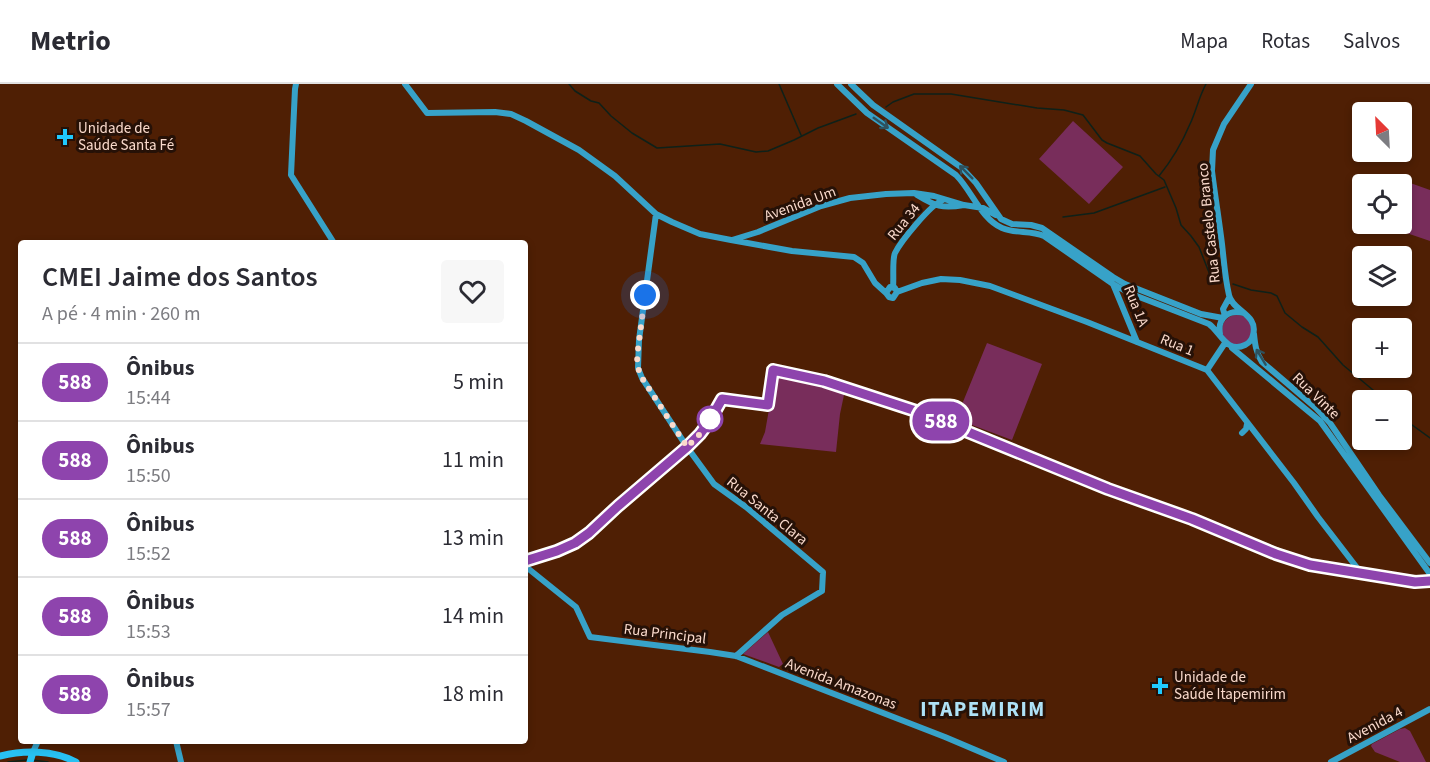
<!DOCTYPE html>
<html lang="pt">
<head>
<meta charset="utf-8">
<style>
	:root { --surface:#fff; --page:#f7f7f7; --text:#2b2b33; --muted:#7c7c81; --line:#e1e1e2 }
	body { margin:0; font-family:"Source Sans 3",sans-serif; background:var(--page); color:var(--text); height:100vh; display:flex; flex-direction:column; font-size:22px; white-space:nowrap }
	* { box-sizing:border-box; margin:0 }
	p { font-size:20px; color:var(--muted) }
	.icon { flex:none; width:33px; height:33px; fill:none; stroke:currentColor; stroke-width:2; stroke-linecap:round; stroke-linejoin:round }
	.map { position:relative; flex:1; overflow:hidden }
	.panel { position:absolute; left:18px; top:156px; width:510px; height:504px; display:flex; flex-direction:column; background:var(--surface); border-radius:6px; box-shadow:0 3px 9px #0003 }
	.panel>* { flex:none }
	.badge { padding:0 12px; border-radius:20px; font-size:21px; line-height:39px }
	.needle { width:39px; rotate:336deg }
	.controls { position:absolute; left:1352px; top:18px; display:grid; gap:12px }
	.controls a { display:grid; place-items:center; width:60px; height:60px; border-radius:6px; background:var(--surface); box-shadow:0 3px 9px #0003; font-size:30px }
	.you { position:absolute; width:30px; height:30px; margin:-15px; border:4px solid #fff; border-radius:50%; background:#1a73e8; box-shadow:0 0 0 9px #1a73e833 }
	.map>.badge { position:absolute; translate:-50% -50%; box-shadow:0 0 0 3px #fff }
	.round { display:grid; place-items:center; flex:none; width:63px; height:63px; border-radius:6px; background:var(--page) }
	.headline { display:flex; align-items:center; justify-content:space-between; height:102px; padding:0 24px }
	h1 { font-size:28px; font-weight:600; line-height:45px }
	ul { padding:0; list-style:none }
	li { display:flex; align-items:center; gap:18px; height:78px; padding:0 24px; border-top:2px solid var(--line) }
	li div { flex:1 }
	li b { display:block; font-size:22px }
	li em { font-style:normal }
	li .badge { min-width:66px; font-weight:700; text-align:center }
	header { display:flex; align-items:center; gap:36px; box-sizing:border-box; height:84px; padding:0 30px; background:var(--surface); border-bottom:2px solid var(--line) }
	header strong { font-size:28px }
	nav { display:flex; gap:33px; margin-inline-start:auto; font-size:21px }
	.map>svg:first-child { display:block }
	.green { fill:#782d5b }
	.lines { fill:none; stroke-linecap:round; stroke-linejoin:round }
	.stream { stroke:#0e2119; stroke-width:1.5 }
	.secondary { stroke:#37a2c8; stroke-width:6 }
	.primary { stroke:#28c1f2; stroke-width:7 }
	.oneway { stroke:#2e525e }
	.line-casing { stroke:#fff; stroke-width:14 }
	.line { stroke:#8e44ad; stroke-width:9 }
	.walk { stroke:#fadacc; stroke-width:6; stroke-dasharray:0 10.8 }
	.poi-dot { fill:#20c9fd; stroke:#261107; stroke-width:2 }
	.stop-dot { fill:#fff; stroke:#8e44ad; stroke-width:3 }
	.labels { text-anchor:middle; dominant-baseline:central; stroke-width:6; stroke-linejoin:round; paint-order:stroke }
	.poi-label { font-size:15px; fill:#fadacc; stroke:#261107; text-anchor:start }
	.street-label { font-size:15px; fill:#fadacc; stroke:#261107 }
	.district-label { font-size:21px; font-weight:bold; letter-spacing:1.5px; fill:#aee1f6; stroke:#261107 }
</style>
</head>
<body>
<header>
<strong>Metrio</strong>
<nav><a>Mapa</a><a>Rotas</a><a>Salvos</a></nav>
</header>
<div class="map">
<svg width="1430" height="678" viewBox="0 0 1430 678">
	<rect width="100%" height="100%" fill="#4f1f04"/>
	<path class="green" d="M1073 37 1123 83 1089 120 1039 75Z
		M1399 95 1430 106V157L1383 141 1384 140H1401V100H1397Z
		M1222 246a15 15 0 1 1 30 0a15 15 0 1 1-30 0Z
		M987 259 1042 280 1012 356 956 335Z
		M780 290 804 292 843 306 844 311 840 330 836 368 760 360 765 348 774 297 776 293Z
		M768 548 783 580 779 583 743 570Z
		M1405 644 1410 647 1426 678H1400L1375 668 1371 662 1372 660 1400 645Z"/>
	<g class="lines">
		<path class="stream" d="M569 0 575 7 591 17 599 19 611 32 632 49 657 64 720 60 756 68 768 67 794 56 818 44 856 30
			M779 0 801 51
			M886 23 893 18 914 10H951L1037 24 1064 26 1083 31 1102 56 1107 59 1140 72 1156 90 1164 96 1176 124 1181 141 1191 152 1199 163 1210 191 1214 195 1222 197
			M1159 92C1172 76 1182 59 1190 40 1196 27 1199 13 1206 0
			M1063 133 1094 129 1165 103
			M1233 200 1251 206 1271 209 1277 212 1285 229 1302 243 1318 253 1343 281 1385 316
			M1401 333 1430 354
			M32 676 48 678
			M8 678 27 676"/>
		<path class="secondary" d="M296 0 295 5 291 91 334 159
			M405 0 427 29 495 28 511 30 526 37 579 66 615 92 656 130 672 138 700 150 731 156 792 167 854 173 863 179 875 199 886 209 889 213 893 214 897 208 895 204 890 203 886 209
			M837 0 867 29 956 91C972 107 981 135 1002 144 1016 150 1030 146 1044 152L1113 200 1129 209 1209 240C1220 248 1227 270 1245 261 1249 259 1252 256 1253 251 1259 230 1232 227 1229 211 1225 194 1224 177 1222 160 1219 136 1215 111 1212 87L1213 66 1224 40 1251 0
			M851 0 873 21 962 84 976 99 1001 135 1012 140 1031 141 1042 144 1113 193 1125 200 1201 230 1223 234
			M917 111C935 122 942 125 964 121
			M656 130 639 256 638 284 642 294 687 363 714 400 746 423 823 488 822 507 782 531 736 572
			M732 156 758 148 821 122 850 114 886 110 914 109 934 112 964 121 983 124 996 131
			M1113 200 1137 258
			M893 203C894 195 892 175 895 169 901 157 931 120 943 116
			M897 208 922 199 941 195 960 196 990 202 1087 238 1207 286 1294 399 1318 433 1361 489
			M1225 232 1223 225 1229 214
			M1220 250C1217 234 1229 225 1244 229
			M1254 250C1255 260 1256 269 1262 278L1316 324 1330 339 1379 411 1430 479
			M1232 264 1320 337 1430 490
			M1207 286 1225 259
			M1242 349 1246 345 1247 340
			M687 363C702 348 712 333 722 315L768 321 773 286 824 297 919 328 1108 405 1192 435 1276 470 1310 481 1415 498 1430 497
			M525 482 576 523 590 553 710 568 736 572 945 653 1004 678
			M176 657 181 678
			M33 668 38 657
			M1331 678 1430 625"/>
		<path class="primary" d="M0 672C24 666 53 666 76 678
			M30 678 33 668"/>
	</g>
	<defs><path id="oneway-shaft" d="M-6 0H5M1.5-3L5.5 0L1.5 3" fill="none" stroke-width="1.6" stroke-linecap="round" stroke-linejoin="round" transform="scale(1.5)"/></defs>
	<g class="oneway">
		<use href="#oneway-shaft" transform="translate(881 39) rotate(35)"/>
		<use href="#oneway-shaft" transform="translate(966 88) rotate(-135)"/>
		<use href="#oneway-shaft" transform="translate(1261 273) rotate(-121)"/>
	</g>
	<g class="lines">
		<g class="line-casing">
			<path id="line" d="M525 477 557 467 575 459 589 449 618 422 687 363 700 350 709 338 722 315 768 321 773 286 824 297 919 328 1108 405 1192 435 1276 470 1310 481 1415 498 1430 497"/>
		</g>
		<use href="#line" class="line"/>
		<path class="walk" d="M645 211 637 273 638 284 642 294 687 363 700 350 710 335"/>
	</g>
	<g class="poi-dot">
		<path d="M62 44h6v6h6v6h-6v6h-6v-6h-6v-6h6z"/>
		<path d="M1157 593h6v6h6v6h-6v6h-6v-6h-6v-6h6z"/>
	</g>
	<circle class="stop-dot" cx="710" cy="335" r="12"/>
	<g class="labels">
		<g class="poi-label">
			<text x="78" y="44">Unidade de<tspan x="78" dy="17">Saúde Santa Fé</tspan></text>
			<text x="1174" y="593">Unidade de<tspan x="1174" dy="17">Saúde Itapemirim</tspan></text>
		</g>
		<g class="street-label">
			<text transform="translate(800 120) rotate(-20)">Avenida Um</text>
			<text transform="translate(904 138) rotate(-51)">Rua 34</text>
			<text transform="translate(1209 139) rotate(-96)">Rua Castelo Branco</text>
			<text transform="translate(1136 222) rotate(68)">Rua 1A</text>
			<text transform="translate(1177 261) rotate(22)">Rua 1</text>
			<text transform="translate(1316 312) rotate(44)">Rua Vinte</text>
			<text transform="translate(767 427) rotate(39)">Rua Santa Clara</text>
			<text transform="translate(665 550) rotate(7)">Rua Principal</text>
			<text transform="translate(841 600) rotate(21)">Avenida Amazonas</text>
			<text transform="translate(1375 641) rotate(-28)">Avenida 4</text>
		</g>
		<g class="district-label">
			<text x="983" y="625">ITAPEMIRIM</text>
		</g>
	</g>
</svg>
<div class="controls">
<a><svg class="needle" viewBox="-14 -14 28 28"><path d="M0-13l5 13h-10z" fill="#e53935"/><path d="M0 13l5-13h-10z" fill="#7c7c81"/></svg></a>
<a><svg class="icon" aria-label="locate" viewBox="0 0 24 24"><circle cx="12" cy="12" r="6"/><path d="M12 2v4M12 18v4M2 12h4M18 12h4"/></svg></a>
<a><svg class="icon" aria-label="layers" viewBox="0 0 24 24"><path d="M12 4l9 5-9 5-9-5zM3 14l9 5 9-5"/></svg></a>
<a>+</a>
<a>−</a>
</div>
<div class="you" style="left:645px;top:211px"></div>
<b class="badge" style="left:941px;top:337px;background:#8e44ad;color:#fff">588</b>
<section class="panel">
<div class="headline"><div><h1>CMEI Jaime dos Santos</h1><p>A pé · 4 min · 260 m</p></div><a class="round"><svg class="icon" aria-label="heart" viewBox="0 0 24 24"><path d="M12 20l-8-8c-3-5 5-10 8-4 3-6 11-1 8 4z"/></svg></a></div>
<ul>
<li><span class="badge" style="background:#8e44ad;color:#fff">588</span><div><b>Ônibus</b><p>15:44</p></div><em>5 min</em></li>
<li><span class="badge" style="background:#8e44ad;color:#fff">588</span><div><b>Ônibus</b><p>15:50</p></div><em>11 min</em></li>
<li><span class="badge" style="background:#8e44ad;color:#fff">588</span><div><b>Ônibus</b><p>15:52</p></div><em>13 min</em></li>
<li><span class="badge" style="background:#8e44ad;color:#fff">588</span><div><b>Ônibus</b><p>15:53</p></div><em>14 min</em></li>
<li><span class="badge" style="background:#8e44ad;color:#fff">588</span><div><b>Ônibus</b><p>15:57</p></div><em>18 min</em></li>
</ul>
</section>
</div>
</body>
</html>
